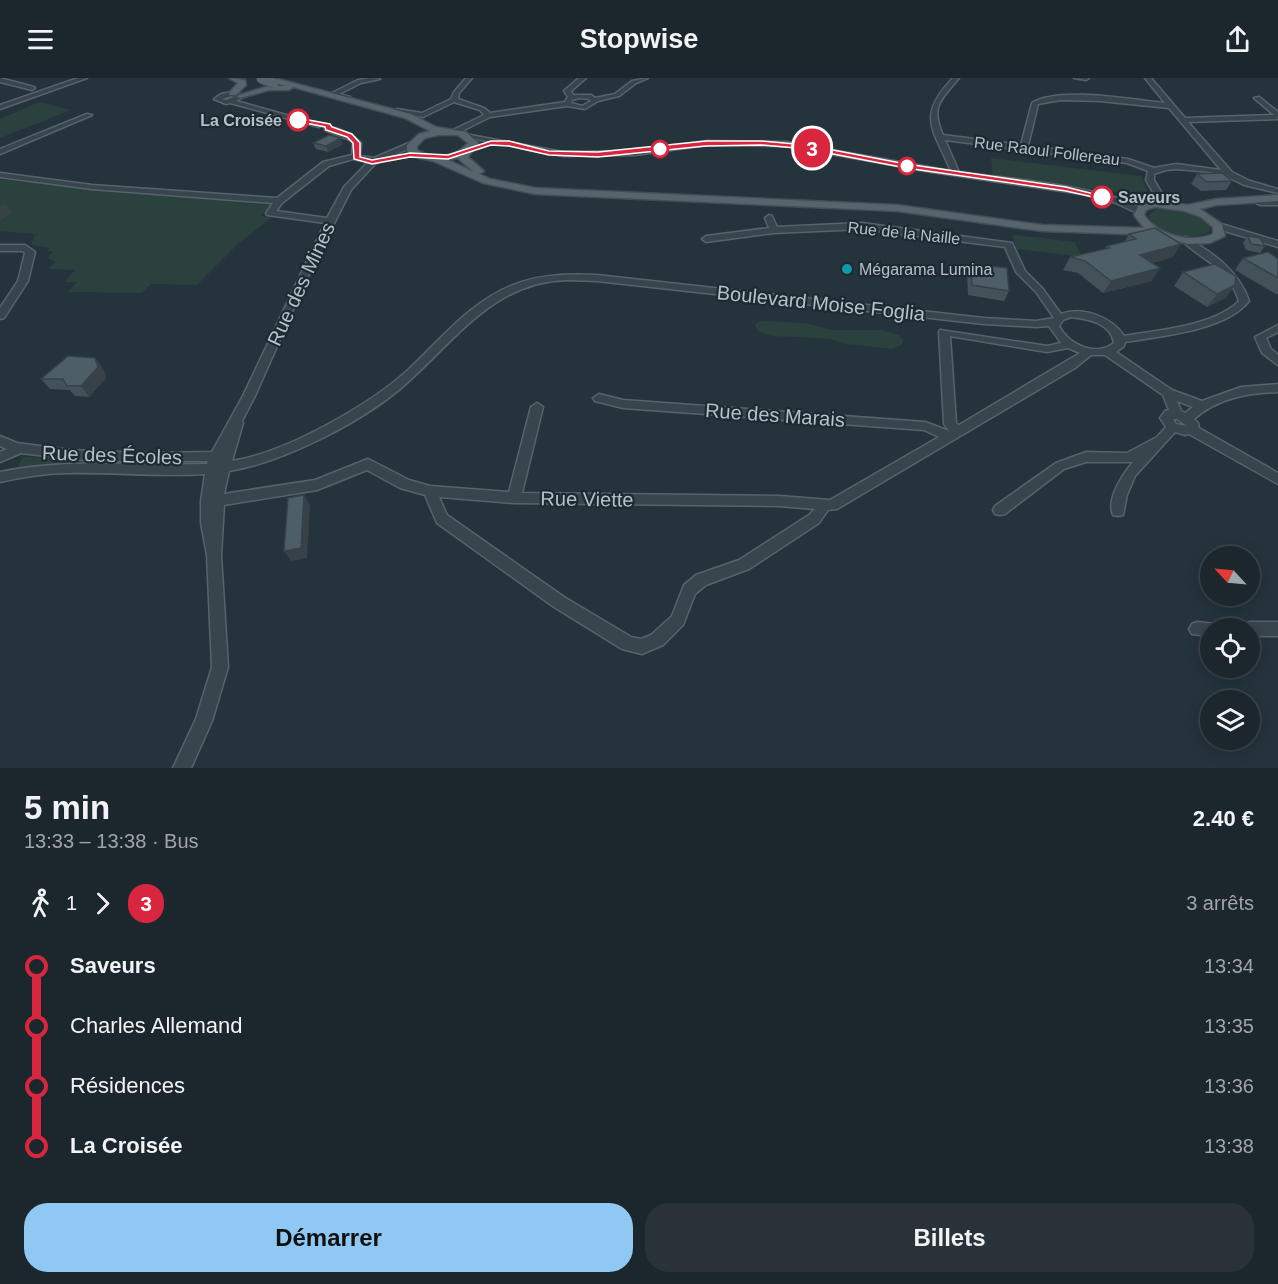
<!DOCTYPE html>
<html lang="fr">
<head>
<meta charset="utf-8">
<style>
	:root { --surface:#1c262d; --page:#293239; --text:#f1f3f6; --muted:#a0a5aa; --line:#3a4349; --accent:#8fc9f3 }
	body { margin:0; font-family:Helvetica,sans-serif; background:var(--page); color:var(--text); height:100vh; display:flex; flex-direction:column; font-size:22px; white-space:nowrap }
	* { box-sizing:border-box; margin:0 }
	p { font-size:20px; color:var(--muted) }
	.icon { flex:none; width:33px; height:33px; fill:none; stroke:currentColor; stroke-width:2; stroke-linecap:round; stroke-linejoin:round }
	.map { position:relative; height:690px; overflow:hidden }
	.sheet { display:flex; flex-direction:column; background:var(--surface); flex:1 }
	.sheet>* { flex:none }
	.badge { padding:0 12px; border-radius:20px; font-size:21px; line-height:39px }
	.needle { width:39px; rotate:296deg }
	.controls { position:absolute; left:1200px; top:468px; display:grid; gap:12px }
	.controls a { display:grid; place-items:center; width:60px; height:60px; border-radius:50%; background:var(--surface); box-shadow:0 3px 15px #0003,0 0 0 2px var(--line); font-size:30px }
	.map>.badge { position:absolute; translate:-50% -50%; box-shadow:0 0 0 3px #fff }
	.legs { display:flex; align-items:center; gap:9px; height:66px; padding:0 24px; font-size:20px }
	.legs p { margin-inline-start:auto }
	.summary { display:flex; align-items:center; justify-content:space-between; height:102px; padding:0 24px }
	h1 { font-size:33px; font-weight:700; line-height:45px }
	.primary-button { display:flex; gap:12px; margin-top:auto; padding:12px 24px }
	.primary-button a { flex:1; height:69px; border-radius:24px; background:var(--accent); color:#111; font-size:24px; font-weight:700; line-height:69px; text-align:center }
	.primary-button a+a { background:var(--page); color:var(--text) }
	ul { padding:0 24px; list-style:none }
	li { display:flex; align-items:center; gap:21px; height:60px; font-size:22px }
	li i { display:grid; place-items:center; width:9px; height:100%; margin:0 8px; background:currentColor }
	li i::after { content:''; width:15px; height:15px; margin:-8px; border:4px solid; border-radius:50%; background:var(--surface) }
	li p { margin-inline-start:auto }
	li:first-child i { background:linear-gradient(#0000 50%,currentColor 0) }
	li:last-child i { background:linear-gradient(currentColor 50%,#0000 0) }
	header { display:flex; justify-content:space-between; align-items:center; height:78px; padding:0 24px; background:var(--surface); font-size:27px; font-weight:700 }
	.map>svg:first-child { display:block }
	.green { fill:#2a413e }
	.lines { fill:none; stroke-linecap:round; stroke-linejoin:round }
	.minor-casing { stroke:#57636b; stroke-width:3 }
	.major-casing { stroke:#424e56; stroke-width:3 }
	.minor { fill:#39454d; fill-rule:evenodd }
	.major { fill:#57646c; fill-rule:evenodd }
	.major-bridge-casing { stroke:#424e56; stroke-width:10; stroke-linecap:butt }
	.major-bridge { stroke:#57646c; stroke-width:9 }
	.wall { fill:#435159 }
	.shaded-wall { fill:#374248 }
	.building { fill:#4e5e67; stroke:#374248; stroke-width:1.5 }
	.line-1 { fill:#d7263d; stroke:#fff; stroke-width:1.5 }
	.stop-1-dot { fill:#fff; stroke:#d7263d; stroke-width:3 }
	.culture-dot { fill:#0f9aa8; stroke:#1e2a32; stroke-width:2 }
	.labels { text-anchor:middle; dominant-baseline:central; stroke-width:4.5; stroke-linejoin:round; paint-order:stroke }
	.far-stop-label { font-size:16px; font-weight:bold; fill:#b5c0c8; stroke:#1e2a32; text-anchor:end }
	.far-street-label { font-size:16px; fill:#b5c0c8; stroke:#1e2a32 }
	.far-poi-label { font-size:16px; fill:#b5c0c8; stroke:#1e2a32; text-anchor:start }
	.street-label { font-size:20px; fill:#b5c0c8; stroke:#1e2a32 }
</style>
</head>
<body>
<header><svg class="icon" aria-label="menu" viewBox="0 0 24 24"><path d="M4 6h16M4 12h16M4 18h16"/></svg>Stopwise<svg class="icon" aria-label="share" viewBox="0 0 24 24"><path d="M12 15V3M7 8l5-5 5 5M5 13v7h14v-7"/></svg></header>
<div class="map">
<svg width="1278" height="690" viewBox="0 0 1278 690">
	<rect width="100%" height="100%" fill="#25333c"/>
	<path class="green" d="M39 24 71 32 0 60V41Z
		M991 80 1141 98 1150 118 993 98Z
		M0 101 272 127 261 138 271 140 238 166 197 207 151 206 142 215 68 214 77 204H64L75 192 48 191 55 184 48 180 53 173H47L50 170 31 167 35 156 0 153Z
		M1156 131C1174 129 1199 133 1210 149L1209 154C1191 163 1158 156 1148 138Z
		M1016 157 1075 164 1082 179 1017 171 1012 158Z
		M760 243 805 245 833 252H883L899 257 903 262 902 267 892 271 844 266 831 261 772 258 757 253 755 246Z
		M23 379 144 384 140 388 56 386 17 390Z"/>
	<g class="lines">
		<g class="minor-casing">
			<path id="minor" d="M0 0 34 9 35 10 32 12 0 4Z
				M78 0H87L0 31V27Z
				M370 0 380 1 361 5 339 16 350 19V21L330 16 358 2Z
				M466 0H472L459 15 458 21 484 30 490 35 565 24 568 19 564 13 579 0H586L571 13 573 17H591L595 20 615 16 632 3 648 0 636 5 619 18 598 23 585 31 567 28 490 39 456 56H453V52L484 37 480 32 454 24 423 39 394 33 397 31 422 35 451 21 454 14ZM580 20 589 21 591 23 582 28 571 25 572 22Z
				M953 0H959C941 22 930 28 943 57L1021 67 1032 25C1058 8 1133 22 1165 25L1145 0H1151L1185 40 1274 37 1254 20 1259 19 1278 34V41L1188 44 1232 94 1250 103 1278 111V115L1244 107 1226 98 1211 94 1176 91 1166 92 1154 96V102L1168 126 1164 129 1160 126 1146 102 1148 93 1127 85 945 62 959 94C1001 100 1115 109 1144 133L1137 135 1116 125 1082 116 931 94 786 68 707 67 635 77 563 78 466 59 470 57 563 74 635 73 707 63 786 64 951 93C933 50 916 39 953 0ZM1061 22 1100 23 1169 30 1221 92 1176 86 1154 90 1128 81 1028 68 1038 26Z
				M1074 0H1089L1086 2Z
				M236 13 243 19 236 23 323 47 319 49 230 25 226 26 214 21 221 16ZM234 17 236 18 226 22 222 21Z
				M87 36 92 37 0 76V71Z
				M325 48C337 49 353 56 361 65L360 78 374 80 409 65 416 67 375 86 351 112 313 187 255 318 242 343 243 345 232 383C285 375 370 327 409 291 441 261 473 221 516 206 542 196 569 196 597 197L984 240 1036 243 1054 240 1036 214 1016 194 1005 169 862 151 774 155 706 164 702 161 706 158 769 150 765 140 769 137 772 138 777 149 862 145 1012 165 1025 193 1042 210 1061 236C1082 228 1112 239 1124 258 1158 252 1214 248 1239 223 1228 189 1203 183 1181 162L1185 159 1188 160C1214 176 1239 193 1249 223 1225 253 1161 258 1125 264L1124 268 1116 274 1172 312 1202 323 1241 309 1278 306V314C1247 315 1218 320 1194 341L1198 345 1199 350 1278 395V406L1189 356 1185 357 1175 354 1135 398 1127 417 1123 437 1118 438 1113 437C1106 421 1123 396 1133 384H1086L1064 391 1005 436 1000 437 995 436 993 432 995 428 1056 385 1086 374 1127 375 1157 359 1166 349 1160 340 1165 333 1169 332 1163 317 1105 277H1091L1075 290 837 431 828 432 819 445 749 491 706 507 695 516 683 547 663 567 642 576 622 571 554 529 437 445 425 417 400 410 367 392 317 412 224 427 221 477 228 589 212 643 191 690H173L196 641 212 589 207 477 201 445V423L205 396C159 399 114 394 69 395 46 395 23 399 0 404V394C69 380 134 388 203 386H207L208 383H106L71 381 21 375 0 384V374L7 371 0 368V358L17 365 71 372 142 375 212 374 243 318 325 145 267 137 266 135 273 125 92 111 0 99V95L92 107 277 120 323 84 352 77 353 65 350 62 325 52ZM353 81 368 84 344 109 327 140 276 133 282 125 329 88ZM567 202 597 203 984 246 1036 249 1049 248 1061 265 1047 268 940 252 939 254 944 346 949 353 925 344 623 322 599 316 593 320 595 323 623 330 924 352 939 359 830 422 779 418 522 415 543 329 537 325 531 329 509 414 430 408 409 402 368 381 315 402 224 416 229 393C282 385 359 345 400 311 453 266 491 204 567 202ZM1071 239C1088 241 1111 245 1114 265 1096 279 1069 267 1059 248L1063 242ZM950 258 1047 274 1068 270 1080 275 959 347 956 345ZM1177 323 1193 329 1185 335 1181 333ZM1173 341H1177L1187 348 1176 346ZM439 419 514 425 779 428 815 431 809 437 739 482 696 497 684 507 672 538 651 557 641 561 631 559 564 519 447 437Z
				M1257 123H1278V127H1260L1256 125Z
				M1218 145 1278 163V169L1215 150 1214 148Z
				M0 167H25L35 174 28 203 4 240 0 241V230L18 203 25 175 23 173H0Z
				M1278 247V254L1266 260 1271 271 1278 277V287L1262 275 1255 259Z
				M1197 544 1215 546 1217 550H1210V558L1192 556 1189 551 1192 546Z
				M1250 544H1278V558H1250V550H1243L1245 546Z"/>
		</g>
		<g class="major-casing">
			<path id="major" d="M229 0 245 2 246 7 236 17H230L229 15 238 5Z
				M278 1 411 36 436 49 466 54 478 65 468 79 484 93 479 96 490 101 535 110 897 127 1042 147 1144 150 1134 137 1138 128 1154 123 1188 127 1217 121 1278 117V123L1217 127 1200 131 1222 146 1225 158 1210 165 1188 166 1155 157 1042 153 897 133 535 116 483 105 433 83 415 79 407 73V67L419 56 430 53 405 40 293 9 289 12H269L240 20 236 18 269 8H286L275 5 274 3ZM439 57H458L468 65C456 80 433 81 417 72V68L425 60ZM458 80 460 82 474 94 448 82ZM1155 129 1185 133 1201 139 1213 149V156C1191 166 1158 157 1144 137L1146 132Z"/>
		</g>
		<use href="#minor" class="minor"/>
		<use href="#major" class="major"/>
		<g class="major-bridge-casing">
			<path id="major-bridge" d="M261 1 274 5"/>
		</g>
		<use href="#major-bridge" class="major-bridge"/>
	</g>
	<path class="wall" d="M313 65 343 66 328 74 316 71Z
		M1197 96 1232 103 1226 112 1201 113 1191 106Z
		M1129 156 1173 179 1152 185V203L1103 215 1078 195 1063 192 1070 179 1105 171 1107 168 1125 163Z
		M1248 158 1265 168 1260 175 1246 172 1243 165Z
		M1243 180 1278 181V216H1276L1235 192Z
		M971 186 1009 213 1004 223 968 217 967 196Z
		M1183 194 1235 207 1225 220 1207 229 1174 208Z
		M95 280 103 291 106 300 89 319 75 318 70 312 50 311 41 301Z"/>
	<path class="shaded-wall" d="M341 60 343 66 328 74 326 68Z
		M5 125 12 135 0 143V128Z
		M1181 166 1173 179 1132 190 1140 177Z
		M1160 190 1152 203 1103 215 1111 203Z
		M1235 207 1225 220 1207 229 1217 216Z
		M95 280 103 291 106 300 89 319 81 308Z
		M304 417 310 427 307 480 291 483 284 473Z"/>
	<path class="building" d="M329 57 341 60 326 68 313 65Z
		M1222 95 1232 103 1207 104 1197 96Z
		M1155 150 1181 166 1140 177 1160 190 1111 203 1085 183 1070 179 1110 170 1107 168 1136 161 1129 156Z
		M1248 158 1260 160 1265 168 1251 166Z
		M1268 174 1278 181V200L1243 180Z
		M971 186 1007 190 1009 213 972 207Z
		M1215 186 1236 198 1235 207 1217 216 1183 194Z
		M68 278 95 280 98 289 81 308H67L63 301H41Z
		M304 417 301 470 284 473 288 420Z"/>
	<path class="line-1" d="M298 40 330 46 332 49 352 56 360 65V79L372 82 410 75 448 77 491 63H509L549 73 598 74 706 63H761L807 67 906 86 1066 109 1106 119 1102 121 1066 113 906 90 807 71 761 67 706 68 598 79 549 77 509 68 491 67 448 81 410 79 372 86 354 81 353 65 347 59 326 52 325 49 296 43Z"/>
	<g class="stop-1-dot">
		<circle cx="298" cy="42" r="10"/>
		<circle cx="660" cy="71" r="8"/>
		<circle cx="907" cy="88" r="8"/>
		<circle cx="1102" cy="119" r="10"/>
	</g>
	<circle class="culture-dot" cx="847" cy="191" r="6"/>
	<g class="labels">
		<g class="far-stop-label">
			<text x="282" y="42">La Croisée</text>
			<text x="1118" y="119" text-anchor="start">Saveurs</text>
		</g>
		<g class="far-street-label">
			<text transform="translate(1047 73) rotate(7)">Rue Raoul Follereau</text>
			<text transform="translate(904 155) rotate(6)">Rue de la Naille</text>
		</g>
		<g class="far-poi-label">
			<text x="859" y="191">Mégarama Lumina</text>
		</g>
		<g class="street-label">
			<text transform="translate(301 206) rotate(-65)">Rue des Mines</text>
			<text transform="translate(821 225) rotate(6)">Boulevard Moise Foglia</text>
			<text transform="translate(775 337) rotate(4)">Rue des Marais</text>
			<text transform="translate(112 377) rotate(2)">Rue des Écoles</text>
			<text transform="translate(587 421) rotate(1)">Rue Viette</text>
		</g>
	</g>
</svg>
<div class="controls">
<a><svg class="needle" viewBox="-14 -14 28 28"><path d="M0-13l5 13h-10z" fill="#e53935"/><path d="M0 13l5-13h-10z" fill="#a0a5aa"/></svg></a>
<a><svg class="icon" aria-label="locate" viewBox="0 0 24 24"><circle cx="12" cy="12" r="6"/><path d="M12 2v4M12 18v4M2 12h4M18 12h4"/></svg></a>
<a><svg class="icon" aria-label="layers" viewBox="0 0 24 24"><path d="M12 4l9 5-9 5-9-5zM3 14l9 5 9-5"/></svg></a>
</div>
<b class="badge" style="left:812px;top:70px;background:#d7263d;color:#fff">3</b>
</div>
<section class="sheet">
<div class="summary"><div><h1>5 min</h1><p>13:33 – 13:38 · Bus</p></div><b>2.40 €</b></div>
<div class="legs"><svg class="icon" aria-label="walk" viewBox="0 0 24 24"><circle cx="13" cy="4" r="2"/><path d="M13 8l-2 6 4 7M11 14l-3 7M7 12l3-4h3l4 4"/></svg>1<svg class="icon" aria-label="forward" viewBox="0 0 24 24"><path d="M9 5l7 7-7 7"/></svg><b class="badge" style="background:#d7263d;color:#fff">3</b><p>3 arrêts</p></div>
<ul>
<li><i style="color:#d7263d"></i><b>Saveurs</b><p>13:34</p></li>
<li><i style="color:#d7263d"></i><span>Charles Allemand</span><p>13:35</p></li>
<li><i style="color:#d7263d"></i><span>Résidences</span><p>13:36</p></li>
<li><i style="color:#d7263d"></i><b>La Croisée</b><p>13:38</p></li>
</ul>
<div class="primary-button"><a>Démarrer</a><a>Billets</a></div>
</section>
</body>
</html>
